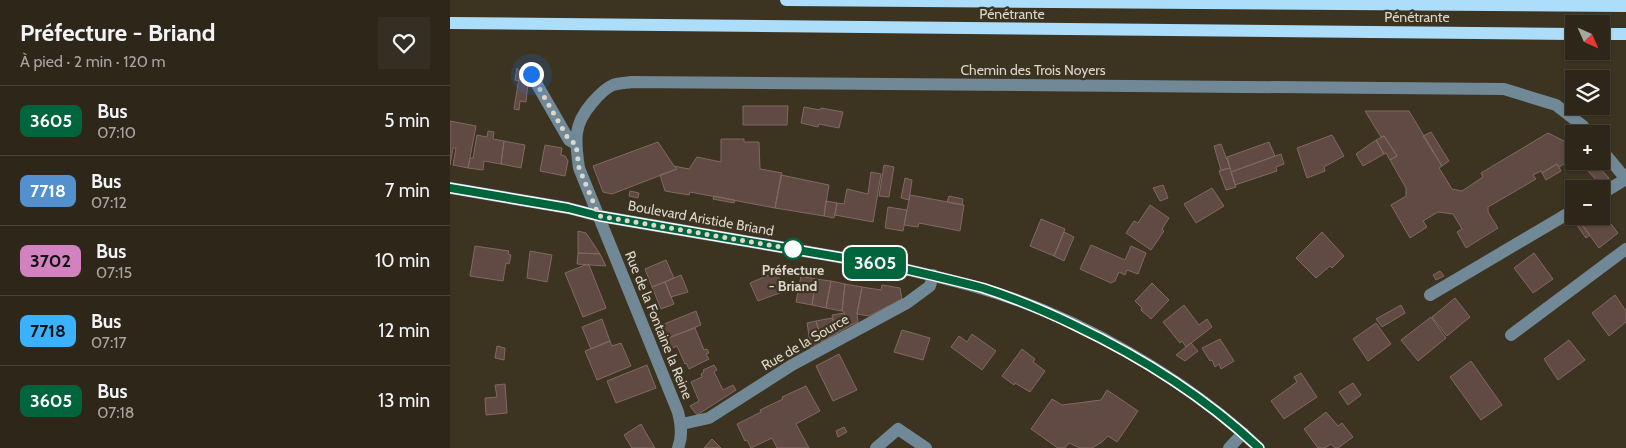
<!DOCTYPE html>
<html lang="fr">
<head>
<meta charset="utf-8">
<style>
	:root { --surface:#2d2619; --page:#352e22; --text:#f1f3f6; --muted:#a7a5a2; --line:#484338 }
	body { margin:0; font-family:Cabin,sans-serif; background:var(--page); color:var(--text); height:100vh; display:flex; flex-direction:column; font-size:19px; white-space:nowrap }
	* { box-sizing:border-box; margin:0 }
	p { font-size:16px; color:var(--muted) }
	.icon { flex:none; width:28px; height:28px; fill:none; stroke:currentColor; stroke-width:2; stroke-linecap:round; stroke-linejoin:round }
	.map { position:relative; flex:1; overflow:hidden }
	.details { display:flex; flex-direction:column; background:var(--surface); width:450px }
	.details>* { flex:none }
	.badge { padding:0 10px; border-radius:8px; font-size:18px; line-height:32px }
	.needle { width:32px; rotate:135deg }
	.buttons { position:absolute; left:1115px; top:15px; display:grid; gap:10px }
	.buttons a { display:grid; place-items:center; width:45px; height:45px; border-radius:0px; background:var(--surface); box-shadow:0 1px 4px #0004,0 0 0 1px var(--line); font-size:25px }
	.you { position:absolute; width:25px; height:25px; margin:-12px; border:4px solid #fff; border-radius:50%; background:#1a73e8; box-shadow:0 0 0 8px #1a73e833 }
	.map>.badge { position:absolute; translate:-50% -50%; box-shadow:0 0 0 2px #fff }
	.round { display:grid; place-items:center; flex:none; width:52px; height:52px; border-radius:0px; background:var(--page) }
	.summary { display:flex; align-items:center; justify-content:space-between; height:85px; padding:0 20px }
	h1 { font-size:24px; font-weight:700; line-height:38px }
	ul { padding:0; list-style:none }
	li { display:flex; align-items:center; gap:15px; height:70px; padding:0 20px; border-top:1px solid var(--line) }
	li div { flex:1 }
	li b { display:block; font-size:19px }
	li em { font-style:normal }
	li .badge { min-width:55px; font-weight:700; text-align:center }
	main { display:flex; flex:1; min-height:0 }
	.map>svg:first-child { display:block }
	.building { fill:#614a43; stroke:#816962 }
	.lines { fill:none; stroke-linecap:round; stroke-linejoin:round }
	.minor { stroke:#718997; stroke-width:12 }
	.major { stroke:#acdefb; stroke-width:12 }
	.line-casing { stroke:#fff; stroke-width:11 }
	.line { stroke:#00643c; stroke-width:8 }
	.walk { stroke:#dcd6cb; stroke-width:5; stroke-dasharray:0 9 }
	.stop-dot { fill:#fff; stroke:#00643c; stroke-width:2.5 }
	.labels { text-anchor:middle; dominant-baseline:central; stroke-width:4.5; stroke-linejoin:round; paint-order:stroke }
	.street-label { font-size:14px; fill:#dcd6cb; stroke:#3c3321 }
	.stop-label { font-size:14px; font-weight:bold; fill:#dcd6cb; stroke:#3c3321 }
</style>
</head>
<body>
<main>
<section class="details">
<div class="summary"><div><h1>Préfecture - Briand</h1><p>À pied · 2 min · 120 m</p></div><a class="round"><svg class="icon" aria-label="heart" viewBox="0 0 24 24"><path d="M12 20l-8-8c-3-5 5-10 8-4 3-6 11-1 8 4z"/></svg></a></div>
<ul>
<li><span class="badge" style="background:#00643c;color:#fff">3605</span><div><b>Bus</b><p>07:10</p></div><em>5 min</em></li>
<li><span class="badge" style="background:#5291ce;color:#fff">7718</span><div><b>Bus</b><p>07:12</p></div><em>7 min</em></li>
<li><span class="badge" style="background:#d282be;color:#111">3702</span><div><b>Bus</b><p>07:15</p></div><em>10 min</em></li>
<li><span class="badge" style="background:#3bb2ff;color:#111">7718</span><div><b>Bus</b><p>07:17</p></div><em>12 min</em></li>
<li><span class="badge" style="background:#00643c;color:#fff">3605</span><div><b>Bus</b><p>07:18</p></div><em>13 min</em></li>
</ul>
</section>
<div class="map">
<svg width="1176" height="448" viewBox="0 0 1176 448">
	<rect width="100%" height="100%" fill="#3c3321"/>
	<path class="building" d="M67 68 70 72 69 81 65 80Z
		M70 72 78 83 76 102 70 101 69 110 64 109Z
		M293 106H338L337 125H293Z
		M354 107 370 110 371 108 393 112 389 128 369 124 368 127 351 123Z
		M915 111H959L992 166 989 168 1002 189 1012 191 1033 177 1031 173 1098 133 1124 146V158L1109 167 1107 164 1092 173 1091 171 1083 175 1086 179 1038 207V212L1048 228 1016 248 1007 232 1012 229 1003 214 988 212 973 221 977 227 960 238 941 205 956 196V188L940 160 947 156 934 136 931 137Z
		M0 121 26 126 18 168 3 165 6 148H3L0 165Z
		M38 131 44 132 43 139 54 141 51 164 34 161 33 170 18 168 20 158H23L27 135 37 137Z
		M981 132 999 161 992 166 973 136Z
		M882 135 894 156 874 167 875 171 857 178 847 148Z
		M934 136 947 156 940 160 936 153 934 154 926 140Z
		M271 139H294V142H309L310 169 332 173 325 208 240 192 239 195 215 191 210 175 227 169 224 166 239 169 247 157 271 162Z
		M926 140 934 154 913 166 906 154Z
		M54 141 75 145 71 168 51 164Z
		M208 142 224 166 227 169 162 194 153 192 143 166Z
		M819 142 825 156 781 172 777 157Z
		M771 144 780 168 771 170 764 146Z
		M95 145 112 148 111 155 115 156 118 161 115 176 90 171Z
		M831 154 834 164 826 167 827 171 785 185 781 172Z
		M1145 163 1159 178 1150 184 1137 170Z
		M1107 164 1111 171 1096 180 1092 173Z
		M434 165 444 167 439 197 429 196Z
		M780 168 786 187 776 190 769 171Z
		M421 172 431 174 423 222 385 215 387 203 394 204 397 189 418 194Z
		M331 175 379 185 374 216 325 208Z
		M455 178 462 180 459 200 451 198Z
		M713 185 718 198 710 201 703 188Z
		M762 188 774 206 746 223 734 204Z
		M180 191 189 193 188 198 179 196Z
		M460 195 514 205 510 231 469 223 468 227 454 225Z
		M264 196 285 200 284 203 263 199Z
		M499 196 513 199 512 205 497 202Z
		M376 201 387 203 384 218 374 216Z
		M700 205 719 218 712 229 714 231 701 250 676 233 684 221 688 223Z
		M438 207 457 210 453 231 435 228Z
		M1151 211 1168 233 1149 248 1130 222 1137 216H1151Z
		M591 219 615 229 604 256 580 246Z
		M1130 222 1140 235 1136 238 1126 224Z
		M312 226 322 228 321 233 311 231Z
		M128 231 136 233 150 254 128 253Z
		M614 232 624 237 614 261 604 256Z
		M872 232 894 256 882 268 880 266 866 278 846 258Z
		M641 245 675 260 681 246 696 253 688 274 677 270 675 275 669 272 665 281 661 283 630 269Z
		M25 246 59 251 58 254 61 255 59 264 56 263 53 281 20 276Z
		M80 251 102 255 97 282 77 278Z
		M128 253 150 254 156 266 127 264Z
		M1084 253 1103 279 1083 293 1064 268Z
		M216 260 224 278 202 287 195 269Z
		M135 265H139L156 308 133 317 115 273Z
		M990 271 994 276 986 280 983 275Z
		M326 272 335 291 308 301 300 283Z
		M231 275 238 292 221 297 215 282Z
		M351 276 366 279 362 305 346 302Z
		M366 279 381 281 376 308 362 305Z
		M381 281 395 284 392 311 376 308Z
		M215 282 224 304 211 309 202 287Z
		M702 283 719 300 701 319 691 310 692 308 685 301Z
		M395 284 412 287 407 314 408 322 401 325 393 311H392Z
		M432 285 450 288 452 299 419 316 407 314 412 287 431 290Z
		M1165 295 1176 311V322L1159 336 1142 313Z
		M1005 298 1020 317 997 336 982 317Z
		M734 305 749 325 757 319 762 327 736 347 732 341 730 343 713 322Z
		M951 305 955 313 932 327 926 319Z
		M246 311 251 325 213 340 207 327Z
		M394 313 401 325 387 333 382 315Z
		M981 317 996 338 968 361 951 340Z
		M382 318 387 333 372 342 366 321Z
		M152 319 160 341 141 349 132 327Z
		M366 321 372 342 361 348 357 323Z
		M926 323 941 344 918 361 903 339Z
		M245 328 254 350 257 349 259 353 256 354 259 359 239 369 236 363 235 364 227 346 217 351 213 340Z
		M452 330 480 338 473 360 444 352Z
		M522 334 546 351 532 370 501 347 509 336 517 342Z
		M770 339 784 361 771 369 769 364 765 367 762 360 760 361 752 348Z
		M1119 340 1135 360 1108 380 1094 359Z
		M160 341 162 346 171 343 181 366 147 380 135 351Z
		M741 343 748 351 735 361 726 355Z
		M47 346 55 348 54 360 45 358Z
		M572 349 585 359 583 362 595 371 580 392 565 383 564 385 552 376Z
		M389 354 407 390 383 401 366 366Z
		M1021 361 1052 405 1031 420 1000 377Z
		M197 365 206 388 166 403 157 381Z
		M264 365 267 370 264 372 273 390 283 385 286 390 247 415 240 406 249 401 241 382 252 377 251 374 254 372 253 370Z
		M851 373 867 397 834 419 821 401 847 382 844 377Z
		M903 383 911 395 898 405 889 392Z
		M55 384 57 413 36 415 35 398 47 397 45 385Z
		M356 386 370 411 346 424 359 448H327L322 438 301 448 297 440 295 441 287 424 311 412 310 410 333 399 332 397Z
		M657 390 688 411 667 442 658 436 652 442 642 448H630L619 443 615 448H608L581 429 602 399 612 405 651 400Z
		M876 412 888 426 892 423 903 437 888 448H885L881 444 875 448H868L854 429Z
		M191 424 196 433 205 448H182L174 435Z
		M394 427 397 432 388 437 386 431Z
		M262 439 271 448H254Z"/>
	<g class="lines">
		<path class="minor" d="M81 74 119 140 126 144
			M1151 149 1176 179 1151 194
			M0 188 118 208 149 216 441 266C472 273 502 280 533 289 629 317 736 379 809 448
			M980 295 1124 210
			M1061 335 1176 249
			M232 424 259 418 342 365 457 303 480 286 483 275
			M228 448C233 436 231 424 228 412L129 168C125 140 123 125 142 103 148 96 155 88 163 85 169 83 176 83 182 82L1054 89 1106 105 1133 126 1139 134
			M426 448 448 429 476 448
			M779 448 793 433"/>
		<path class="major" d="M336 0 1176 6
			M0 23 1124 34
			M1151 34H1176"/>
	</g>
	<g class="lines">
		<g class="line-casing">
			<path id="line" d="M0 188 118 208 149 216 441 266C472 273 502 280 533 288 564 298 595 311 624 325 691 357 755 397 809 448"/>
		</g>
		<use href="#line" class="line"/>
		<path class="walk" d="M81 74 119 140 126 144 129 168 149 216 343 249"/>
	</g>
	<circle class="stop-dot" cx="343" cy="249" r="10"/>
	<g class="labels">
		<g class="street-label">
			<text x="562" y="14">Pénétrante</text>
			<text x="967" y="17">Pénétrante</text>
			<text x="583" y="70">Chemin des Trois Noyers</text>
			<text transform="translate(251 218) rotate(10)">Boulevard Aristide Briand</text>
			<text transform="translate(209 325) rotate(68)">Rue de la Fontaine la Reine</text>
			<text transform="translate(355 342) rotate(-30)">Rue de la Source</text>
		</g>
		<g class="stop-label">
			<text x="343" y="270">Préfecture<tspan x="343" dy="16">- Briand</tspan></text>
		</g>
	</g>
</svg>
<div class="buttons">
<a><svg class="needle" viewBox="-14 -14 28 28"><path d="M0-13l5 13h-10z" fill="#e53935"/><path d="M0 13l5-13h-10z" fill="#a7a5a2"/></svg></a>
<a><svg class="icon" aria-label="layers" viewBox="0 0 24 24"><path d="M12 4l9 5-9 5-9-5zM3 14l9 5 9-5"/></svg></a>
<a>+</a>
<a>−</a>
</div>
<div class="you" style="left:81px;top:74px"></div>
<b class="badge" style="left:425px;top:263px;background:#00643c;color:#fff">3605</b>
</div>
</main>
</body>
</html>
